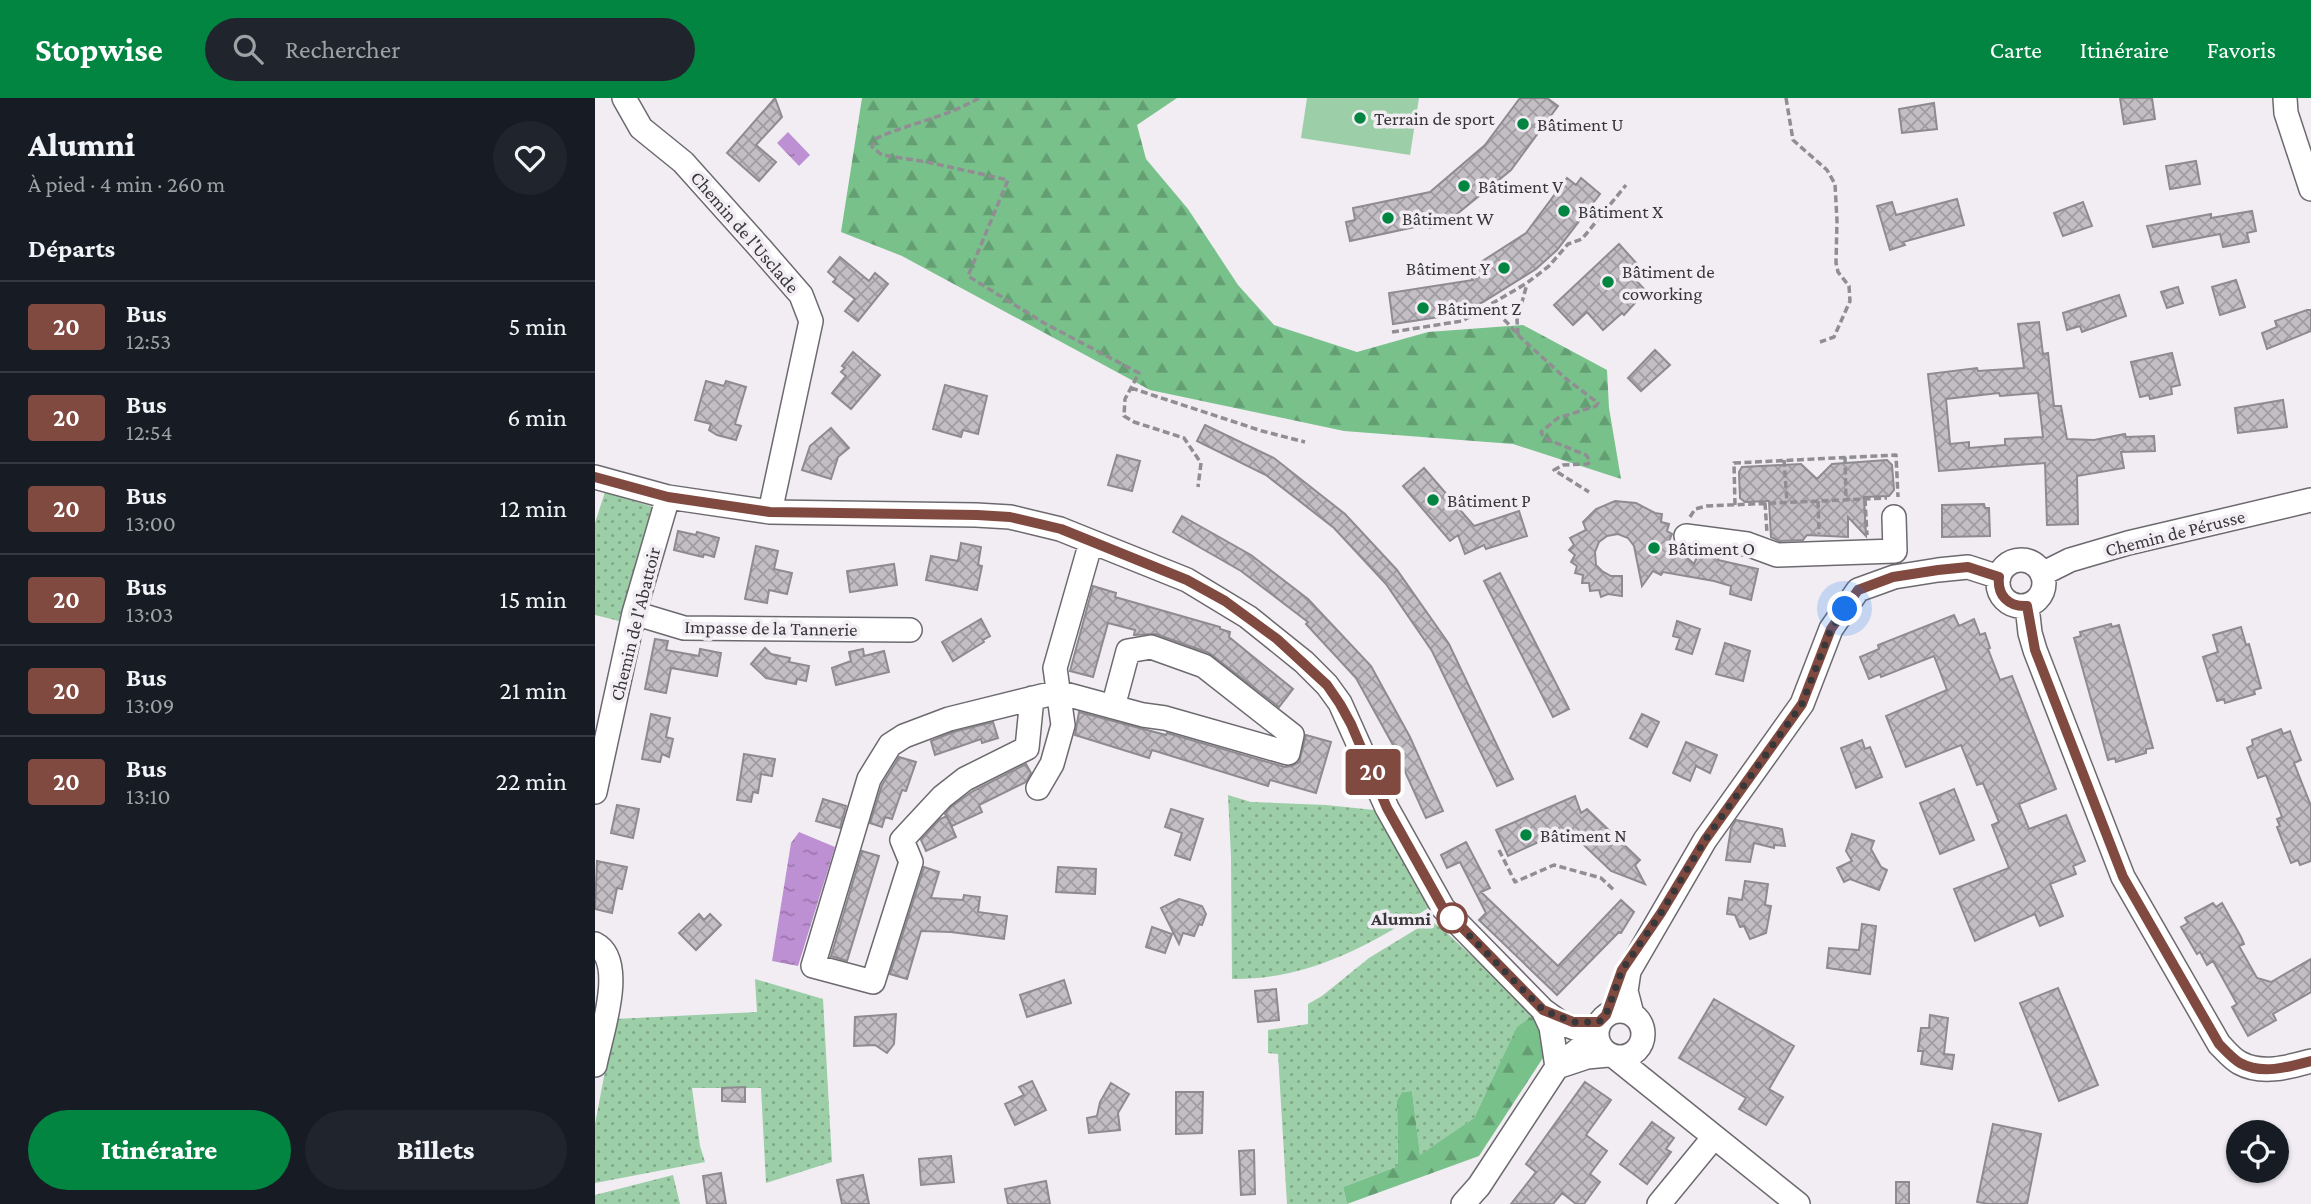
<!DOCTYPE html>
<html lang="fr">
<head>
<meta charset="utf-8">
<style>
	:root { --surface:#171b24; --page:#20242c; --text:#f1f3f6; --muted:#9ea1a6; --line:#363941; --accent:#028541 }
	body { margin:0; font-family:"Crimson Pro",serif; background:var(--page); color:var(--text); height:100vh; display:flex; flex-direction:column; font-size:26px; white-space:nowrap }
	* { box-sizing:border-box; margin:0 }
	p { font-size:23px; color:var(--muted) }
	.icon { flex:none; width:38px; height:38px; fill:none; stroke:currentColor; stroke-width:2; stroke-linecap:round; stroke-linejoin:round }
	.map { position:relative; flex:1; overflow:hidden }
	.drawer { display:flex; flex-direction:column; background:var(--surface); width:595px }
	.drawer>* { flex:none }
	.badge { padding:0 14px; border-radius:5px; font-size:24px; line-height:46px }
	.controls { position:absolute; left:1631px; top:1022px; display:grid; gap:14px }
	.controls a { display:grid; place-items:center; width:63px; height:63px; border-radius:50%; background:var(--surface); box-shadow:0 2px 5px #0004; font-size:35px }
	.you { position:absolute; width:35px; height:35px; margin:-18px; border:5px solid #fff; border-radius:50%; background:#1a73e8; box-shadow:0 0 0 10px #1a73e833 }
	.map>.badge { position:absolute; translate:-50% -50%; box-shadow:0 0 0 4px #fff }
	h2 { padding:0 28px; font-size:26px; line-height:63px }
	.round { display:grid; place-items:center; flex:none; width:74px; height:74px; border-radius:37px; background:var(--page) }
	.head { display:flex; align-items:center; justify-content:space-between; height:119px; padding:0 28px }
	h1 { font-size:33px; font-weight:800; line-height:52px }
	.cta { display:flex; gap:14px; margin-top:auto; padding:14px 28px }
	.cta a { flex:1; height:80px; border-radius:42px; background:var(--accent); color:#fff; font-size:28px; font-weight:800; line-height:80px; text-align:center }
	.cta a+a { background:var(--page); color:var(--text) }
	ul { padding:0; list-style:none }
	li { display:flex; align-items:center; gap:21px; height:91px; padding:0 28px; border-top:2px solid var(--line) }
	li div { flex:1 }
	li b { display:block; font-size:26px }
	li em { font-style:normal }
	li .badge { min-width:77px; font-weight:700; text-align:center }
	header { display:flex; align-items:center; gap:42px; box-sizing:border-box; height:98px; padding:0 35px; background:var(--accent); color:#fff }
	header strong { font-size:33px }
	nav { display:flex; gap:38px; margin-inline-start:auto; font-size:24px }
	.search { width:490px; height:63px; background:var(--page); display:flex; align-items:center; gap:18px; box-sizing:border-box; padding:0 24px; border-radius:38px; color:var(--muted); font-size:26px }
	main { display:flex; flex:1; min-height:0 }
	.map>svg:first-child { display:block }
	.grass { fill:url(#grass-dots) }
	.forest { fill:url(#forest-firs) }
	.pitch { fill:#9ccea7 }
	.water { fill:url(#water-ripples) }
	.building { fill:url(#building-cross-hatch); stroke:#8e8b90; stroke-width:2; fill-rule:evenodd }
	.lines { fill:none; stroke-linecap:round; stroke-linejoin:round }
	.minor-casing { stroke:#6d6a6f; stroke-width:26 }
	.path { stroke:#908e92; stroke-width:3.5; stroke-dasharray:7 3.5; stroke-linecap:butt }
	.minor { stroke:#fff; stroke-width:23 }
	.line-casing { stroke:#fff; stroke-width:16 }
	.line { stroke:#814a41; stroke-width:10 }
	.walk { stroke:#383739; stroke-width:7; stroke-dasharray:0 12.6 }
	.poi-dot { fill:#028541; stroke:#f1edf3; stroke-width:2.5 }
	.stop-dot { fill:#fff; stroke:#814a41; stroke-width:3.5 }
	.labels { text-anchor:middle; dominant-baseline:central; stroke-width:7; stroke-linejoin:round; paint-order:stroke }
	.poi-label { font-size:19px; fill:#383739; stroke:#f1edf3; text-anchor:start }
	.street-label { font-size:19px; fill:#383739; stroke:#f1edf3 }
	.stop-label { font-size:19px; font-weight:bold; fill:#383739; stroke:#f1edf3; text-anchor:end }
</style>
</head>
<body>
<header>
<strong>Stopwise</strong>
<div class="search"><svg class="icon" aria-label="search" viewBox="0 0 24 24"><circle cx="10" cy="10" r="6"/><path d="M15 15l6 6"/></svg>Rechercher</div>
<nav><a>Carte</a><a>Itinéraire</a><a>Favoris</a></nav>
</header>
<main>
<section class="drawer">
<div class="head"><div><h1>Alumni</h1><p>À pied · 4 min · 260 m</p></div><a class="round"><svg class="icon" aria-label="heart" viewBox="0 0 24 24"><path d="M12 20l-8-8c-3-5 5-10 8-4 3-6 11-1 8 4z"/></svg></a></div>
<h2>Départs</h2>
<ul>
<li><span class="badge" style="background:#814a41;color:#fff">20</span><div><b>Bus</b><p>12:53</p></div><em>5 min</em></li>
<li><span class="badge" style="background:#814a41;color:#fff">20</span><div><b>Bus</b><p>12:54</p></div><em>6 min</em></li>
<li><span class="badge" style="background:#814a41;color:#fff">20</span><div><b>Bus</b><p>13:00</p></div><em>12 min</em></li>
<li><span class="badge" style="background:#814a41;color:#fff">20</span><div><b>Bus</b><p>13:03</p></div><em>15 min</em></li>
<li><span class="badge" style="background:#814a41;color:#fff">20</span><div><b>Bus</b><p>13:09</p></div><em>21 min</em></li>
<li><span class="badge" style="background:#814a41;color:#fff">20</span><div><b>Bus</b><p>13:10</p></div><em>22 min</em></li>
</ul>
<div class="cta"><a>Itinéraire</a><a>Billets</a></div>
</section>
<div class="map">
<svg width="1716" height="1106" viewBox="0 0 1716 1106">
	<defs>
		<pattern id="grass-dots" width="8" height="8" patternUnits="userSpaceOnUse" patternTransform="scale(1.75)"><rect width="8" height="8" fill="#9ccea7"/><path d="M2 2h.1M6 6h.1" fill="none" stroke="#80a889" stroke-width="1.8" stroke-linecap="round"/></pattern>
		<pattern id="forest-firs" width="22" height="20" patternUnits="userSpaceOnUse" patternTransform="scale(1.75)"><rect width="22" height="20" fill="#79c18b"/><path d="M5 1l3.5 6h-7zM16 11l3.5 6h-7z" fill="#649e73"/></pattern>
		<pattern id="water-ripples" width="26" height="14" patternUnits="userSpaceOnUse" patternTransform="scale(1.75)"><rect width="26" height="14" fill="#bd90d3"/><path d="M2 4q2-2 4 0t4 0M15 11q2-2 4 0t4 0" fill="none" stroke="#9b76ac"/></pattern>
		<pattern id="building-cross-hatch" width="8" height="8" patternUnits="userSpaceOnUse" patternTransform="scale(1.75)"><rect width="8" height="8" fill="#c2bec4"/><path d="M0 0l8 8M0 8l8-8" fill="none" stroke="#9f9ba0"/></pattern>
	</defs>
	<rect width="100%" height="100%" fill="#f1edf3"/>
	<path class="grass" d="M10 394 58 409 60 417 28 524 0 517V425Z
		M633 697 656 704 731 707 779 712 835 809C773 848 713 882 637 881L636 759Z
		M833 824 839 825 854 837 940 916 922 930 879 1020 825 1058 817 993 807 994 802 1002 803 1068 748 1089 752 1106H692L683 956 673 955V932L713 926V906L727 898 774 860Z
		M160 881 228 901 237 1064 171 1085 166 990H97L105 1048 110 1064 0 1085V1026L20 921 162 914Z
		M78 1077 85 1106H0V1097Z"/>
	<path class="forest" d="M267 0H582L542 27 551 61 593 111 643 187 679 227 762 254 833 234 928 227 1012 272 1014 310 1026 381 918 346 749 333 555 292 307 158 246 134Z
		M940 916 955 949 884 1058 752 1106 748 1089 803 1068 802 1002 807 994 817 993 825 1057 879 1020 922 929Z"/>
	<path class="pitch" d="M712 0H824L815 57 706 40Z"/>
	<path class="water" d="M193 34 215 57 204 68 182 45Z
		M204 734 240 749 203 868 177 863 196 745Z"/>
	<path class="building" d="M180 0 187 19 161 47 181 64 164 83 132 55Z
		M925 0H952L963 8 916 72 852 124 835 130 834 126 755 143 751 124 760 122 758 110 835 94 890 47Z
		M1525 0H1557L1560 21 1529 26Z
		M1339 5 1342 31 1307 35 1304 11Z
		M1601 63 1605 86 1575 91 1571 68Z
		M972 80 981 87 986 80 1005 96 962 152 941 171 888 204 857 217 798 226 794 195 878 182 872 173 931 135Z
		M1362 101 1369 127 1308 144 1310 147 1295 152 1282 108 1297 104 1301 117Z
		M1488 104 1497 128 1468 138 1459 115Z
		M1657 113 1661 133 1652 135 1654 144 1628 149 1625 136 1558 149 1552 128 1616 116V120Z
		M1024 146 1043 167 1034 175 1051 193 1029 217 1027 215 1008 232 992 214 978 227 959 207Z
		M245 159 274 183 280 175 293 186 263 223 250 213 260 201 238 184 241 181 233 174Z
		M1641 182 1650 209 1625 217 1617 189Z
		M1583 189 1588 205 1572 210 1566 194Z
		M1524 197 1531 218 1487 234 1485 228 1472 232 1468 215Z
		M1712 212H1716V233L1672 251 1667 235 1682 229 1680 223Z
		M1444 224 1448 256 1453 255 1459 308H1466L1472 341 1499 342 1530 336 1531 339 1559 338 1560 353 1526 354 1529 370 1482 378 1483 426 1452 427 1450 365 1344 373 1333 276 1382 270 1383 273 1429 270 1423 226ZM1404 295 1405 298 1443 295 1448 339 1410 341V347L1374 350V344L1355 346 1351 301Z
		M1060 252 1075 267 1046 293 1033 280Z
		M258 254 285 277 256 311 237 295 251 278 246 274 250 270 247 268Z
		M1577 255 1585 287 1576 289 1577 296 1555 301 1554 297 1545 299 1536 264Z
		M111 283 129 288 131 283 151 289 140 326 146 328 141 342 122 337 114 332 116 326 100 322Z
		M350 287 392 298 383 336 368 332 366 339 338 331Z
		M1688 302 1692 329 1643 335 1640 310Z
		M610 327 679 360 750 416 802 472 854 546 918 681 902 688 837 553 791 486 739 430 671 377 602 343Z
		M236 330 254 350 243 359 236 381 207 372 215 348Z
		M522 357 545 363 537 393 513 387Z
		M1292 362 1297 367 1299 392 1294 398 1269 399 1271 438 1253 419V439L1212 437 1208 442 1184 443 1176 439 1174 403 1150 404 1145 400 1144 374 1147 369 1206 366 1222 381 1237 366Z
		M829 370 879 428 924 413 932 438 891 451 889 447 870 456 863 437 855 443 808 388Z
		M1020 403 1041 405 1060 415 1067 416 1066 424 1074 426 1072 433 1077 436 1074 443 1099 466 1104 454 1124 457 1123 462 1163 471 1156 502 1135 496 1136 488 1119 483 1068 474 1066 477 1058 473 1047 488 1039 448 1033 440 1023 436 1012 438 1004 444 1000 454 1001 467 1007 473 1016 478H1027V498L1013 496 1006 499 1004 492 995 493 994 485H987L988 477 980 475 982 468 976 464 980 457 974 452 979 447 975 440 991 432 988 424 1001 411Z
		M1389 406 1390 410H1394L1395 438 1347 439V407Z
		M587 418 656 457 713 501 776 568 815 639 848 713 831 720 798 647 761 580 711 526 713 524 646 473 578 434Z
		M83 433 101 437 102 434 124 440 119 459 109 456 108 459 79 452Z
		M366 445 386 449 383 467 387 468 382 492 331 482 336 458 363 463Z
		M161 448 183 453 179 471 197 475 192 496 174 492 172 505 150 501Z
		M299 466 302 487 255 494 252 473Z
		M905 475 974 611 958 619 889 483Z
		M498 488 521 495 520 499 625 529V531L635 534 634 539 698 591 684 609 614 555 561 536 539 537 540 532 513 525 498 579 475 573Z
		M1359 517 1364 528 1379 521 1385 537 1390 535 1395 550 1393 551 1405 582 1417 578 1461 691 1424 706 1434 731 1471 717 1490 763 1478 768 1481 776 1455 786 1468 818 1445 828 1440 816 1380 843 1359 791 1414 770 1397 727 1404 724 1388 685 1382 687 1366 647 1311 669 1291 618 1352 592 1339 558 1286 579 1285 576 1274 581 1265 559 1284 551 1283 547Z
		M386 521 395 538 388 542 389 544 358 563 347 544Z
		M1082 523 1105 531 1097 556 1081 551 1085 540 1078 538Z
		M1516 526 1517 529 1524 527 1558 650 1551 651V655L1521 664 1520 660 1513 662 1479 540 1486 538 1485 534Z
		M1646 529 1651 547 1654 546 1666 590 1659 592 1660 596 1630 605 1629 601 1622 603 1608 559 1623 554 1618 537Z
		M60 541 73 543 71 552 104 558 105 551 126 555 122 578 76 570 71 595 50 591Z
		M1130 545 1155 553 1148 583 1121 576Z
		M170 550 176 556 195 560 194 564 214 568 211 583 202 581 201 586 171 580 156 566Z
		M268 551 269 558 289 553 294 574 241 587 237 570 256 563 254 554Z
		M484 614 571 637 572 635 690 669 697 668 704 664 711 637 736 644 721 695 675 682 673 688 557 652 554 660 480 637Z
		M56 616 75 620 71 639 78 641 74 659 67 656 65 664 47 661Z
		M1047 616 1064 624 1052 649 1035 640Z
		M398 624 403 640 387 645 386 641 340 657 336 643 358 634Z
		M1686 631 1688 636 1695 633 1703 655 1706 662 1699 665 1716 708V763L1705 767 1703 762 1696 765 1682 729 1685 728 1682 721 1687 719 1671 677 1663 680 1652 650 1658 647 1657 642Z
		M1267 642 1270 651 1275 649 1287 679 1261 690 1246 650Z
		M1091 644 1122 657 1115 675 1101 668 1095 683 1078 675Z
		M149 656 180 661 177 678 166 676 163 695 158 694 156 704 142 702Z
		M304 659 321 664 311 693 307 692 297 721 290 719 287 729 275 725 287 687Z
		M431 666 436 675 431 684 384 707 387 714 357 728 350 716 356 709 378 693Z
		M1359 691 1379 742 1345 756 1325 705Z
		M980 698 986 715 992 711 1045 762 1040 767 1050 786 1016 773 972 731 913 758 901 732Z
		M228 701 251 708 245 730 221 723Z
		M22 707 44 711 38 740 16 735Z
		M576 711 608 721 595 762 580 757 587 735 570 729Z
		M352 718 361 739 331 753 326 742 345 721Z
		M1141 722 1187 731 1190 748 1179 747V750L1159 745 1155 764 1131 762 1136 730Z
		M1257 736 1279 743 1276 751 1286 769 1292 772 1284 792 1255 781 1249 784 1242 770 1257 763 1251 753Z
		M871 744 895 790 886 794 963 868 1026 802 1039 814 1026 835 1024 834 962 897 884 822 891 815 865 764 852 770 846 757Z
		M267 753 284 758 252 863 236 858Z
		M2 763 32 769 27 791 22 790 17 815 0 811Z
		M329 769 344 774 336 800 368 802 369 797 385 799 383 814 412 818 409 841 356 834 326 833 312 881 295 876Z
		M463 769 501 771 500 796 461 794Z
		M1150 783 1173 786 1170 807 1176 808 1171 835 1155 841 1149 828 1145 829 1140 817 1132 816 1134 800 1147 802Z
		M584 801 607 808 611 816 607 827 604 826 599 838 588 835 584 846 566 810Z
		M1618 805 1621 809 1627 805 1646 839 1649 846 1644 848 1662 880 1676 884 1716 861V894L1678 916 1681 922 1653 938 1637 909 1642 906 1618 863 1612 867 1605 854 1602 856 1586 829 1593 825 1590 820Z
		M104 816 109 822 115 816 126 827 101 852 84 835Z
		M1267 826 1281 828 1275 876 1232 870 1234 850 1264 852Z
		M557 829 577 836 570 855 551 849Z
		M469 882 476 905 432 919 425 897Z
		M1463 890 1503 987 1464 1003 1425 905Z
		M681 891 684 922 663 924 660 893Z
		M1119 901 1199 948 1174 991 1188 999 1171 1027 1144 1011 1151 1000 1084 960Z
		M301 916 299 946 292 955 280 947 259 948 260 919Z
		M1335 917 1353 920 1349 956 1359 957 1357 971 1326 966 1328 953H1323L1326 930H1334Z
		M437 983 451 1012 420 1027 410 1006 429 997 424 989Z
		M990 984 1016 1002 991 1037 1012 1053 995 1076 1005 1084 989 1106H981L967 1095 958 1106H916L941 1074 931 1066Z
		M516 985 534 996 523 1015 525 1032 494 1035 492 1020 502 1018 505 1004Z
		M150 989V1004L127 1003V990Z
		M581 994H608L607 1035 581 1036Z
		M1057 1024 1079 1040 1071 1051 1076 1054 1052 1086 1025 1066Z
		M1398 1026 1446 1036 1432 1106H1394L1382 1104Z
		M659 1052 660 1096 646 1097 644 1053Z
		M356 1058 359 1084 326 1087 324 1061Z
		M126 1075 131 1106H112L108 1078Z
		M268 1077 274 1106H247L242 1082Z
		M451 1083 455 1106H413L410 1091Z
		M1301 1084H1314V1106H1301Z"/>
	<g class="lines">
		<g class="minor-casing">
			<path id="minor" d="M29 0 46 30 88 64 166 151 206 197 216 223 175 414
				M1690 0 1691 15 1716 91
				M0 379 73 399 175 414 381 417 415 419 465 431 592 482 653 519 709 564 732 587 745 605 792 710 848 810 948 912 966 925 1001 938
				M1091 438 1152 446 1182 457 1300 453 1299 419
				M1403 485a23 23 0 1 1 46 0a23 23 0 1 1-46 0Z
				M1447 476 1475 462 1533 445 1716 402
				M1432 508 1435 535 1440 552 1528 779 1624 946C1630 952 1637 961 1645 965 1667 977 1694 969 1716 963
				M39 515 89 530 315 532
				M437 600 432 650 370 681 347 699 307 742 316 764 278 884 218 868 274 681 295 647 309 638 354 621 463 594 548 617 570 620 693 655 697 637 609 568 556 549 533 553 518 609
				M443 690 457 666 468 627 460 570 496 444
				M0 694 39 515 73 399
				M0 846C33 863 5 939 0 967
				M1002 936a23 23 0 1 1 46 0a23 23 0 1 1-46 0Z
				M1037 916 1031 893 1034 873 1110 742 1207 606 1236 531 1263 492 1299 479 1343 472 1373 469 1404 479
				M1002 942 989 947 962 969 992 959 1013 957
				M1020 959 1203 1106
				M868 1106 884 1088 962 969 956 929 948 912
				M1064 1106 1119 1039"/>
		</g>
		<path class="path" d="M384 0C350 20 314 25 280 41L277 49 287 57 332 64 413 82 373 178 449 225 544 275 530 301 529 318 539 324 589 340 606 365 603 389
			M1191 0 1198 42 1232 72 1240 86 1242 123 1241 165 1243 174 1254 188 1255 203 1239 239 1225 244
			M891 211C905 214 914 227 923 237L922 222 932 186
			M797 234 867 223 932 185 954 168 973 146 987 141 1031 87
			M923 237 970 280 1003 305 1001 308 963 320 946 334 949 340 991 357 995 363 993 366 968 367 959 372 994 394
			M536 290 667 333 710 344
			M1250 359 1251 402
			M1189 362 1192 404
			M1270 401 1272 437
			M1223 403 1224 436
			M1170 405 1172 435
			M1140 407 1139 365 1301 357 1303 399
			M1095 419 1100 411 1112 408 1292 400
			M904 752 920 784 959 767 1006 780 1020 793"/>
		<use href="#minor" class="minor"/>
	</g>
	<g class="lines">
		<g class="line-casing">
			<path id="line" d="M0 379 73 399 175 414 382 417 415 419 466 431 592 482 630 503 682 541 732 587 745 606 756 626 792 710 848 810 948 912 978 924H1004L1011 917 1027 872 1066 815 1110 742 1207 606 1236 531 1263 492 1298 479 1343 472 1373 469 1404 479C1402 497 1413 509 1432 508L1440 552 1528 779 1624 946C1630 952 1637 960 1645 965 1667 977 1694 969 1716 963"/>
		</g>
		<use href="#line" class="line"/>
		<path class="walk" d="M857 820 948 912 978 924H1004L1011 917 1027 872 1066 815 1110 742 1207 606 1236 531 1250 511"/>
	</g>
	<g class="poi-dot">
		<circle cx="765" cy="20" r="7"/>
		<circle cx="928" cy="26" r="7"/>
		<circle cx="869" cy="88" r="7"/>
		<circle cx="969" cy="113" r="7"/>
		<circle cx="793" cy="120" r="7"/>
		<circle cx="909" cy="170" r="7"/>
		<circle cx="1013" cy="184" r="7"/>
		<circle cx="828" cy="210" r="7"/>
		<circle cx="838" cy="402" r="7"/>
		<circle cx="1059" cy="450" r="7"/>
		<circle cx="931" cy="737" r="7"/>
	</g>
	<circle class="stop-dot" cx="857" cy="820" r="14"/>
	<g class="labels">
		<g class="poi-label">
			<text x="779" y="20">Terrain de sport</text>
			<text x="942" y="26">Bâtiment U</text>
			<text x="883" y="88">Bâtiment V</text>
			<text x="983" y="113">Bâtiment X</text>
			<text x="807" y="120">Bâtiment W</text>
			<text x="895" y="170" text-anchor="end">Bâtiment Y</text>
			<text x="1027" y="173">Bâtiment de<tspan x="1027" dy="22">coworking</tspan></text>
			<text x="842" y="210">Bâtiment Z</text>
			<text x="852" y="402">Bâtiment P</text>
			<text x="1073" y="450">Bâtiment O</text>
			<text x="945" y="737">Bâtiment N</text>
		</g>
		<g class="street-label">
			<text transform="translate(150 134) rotate(49)">Chemin de l'Usclade</text>
			<text transform="translate(1580 435) rotate(-14)">Chemin de Pérusse</text>
			<text transform="translate(40 526) rotate(-76)">Chemin de l'Abattoir</text>
			<text transform="translate(176 530) rotate(1)">Impasse de la Tannerie</text>
		</g>
		<g class="stop-label">
			<text x="836" y="820">Alumni</text>
		</g>
	</g>
</svg>
<div class="controls">
<a><svg class="icon" aria-label="locate" viewBox="0 0 24 24"><circle cx="12" cy="12" r="6"/><path d="M12 2v4M12 18v4M2 12h4M18 12h4"/></svg></a>
</div>
<div class="you" style="left:1250px;top:511px"></div>
<b class="badge" style="left:778px;top:674px;background:#814a41;color:#fff">20</b>
</div>
</main>
</body>
</html>
